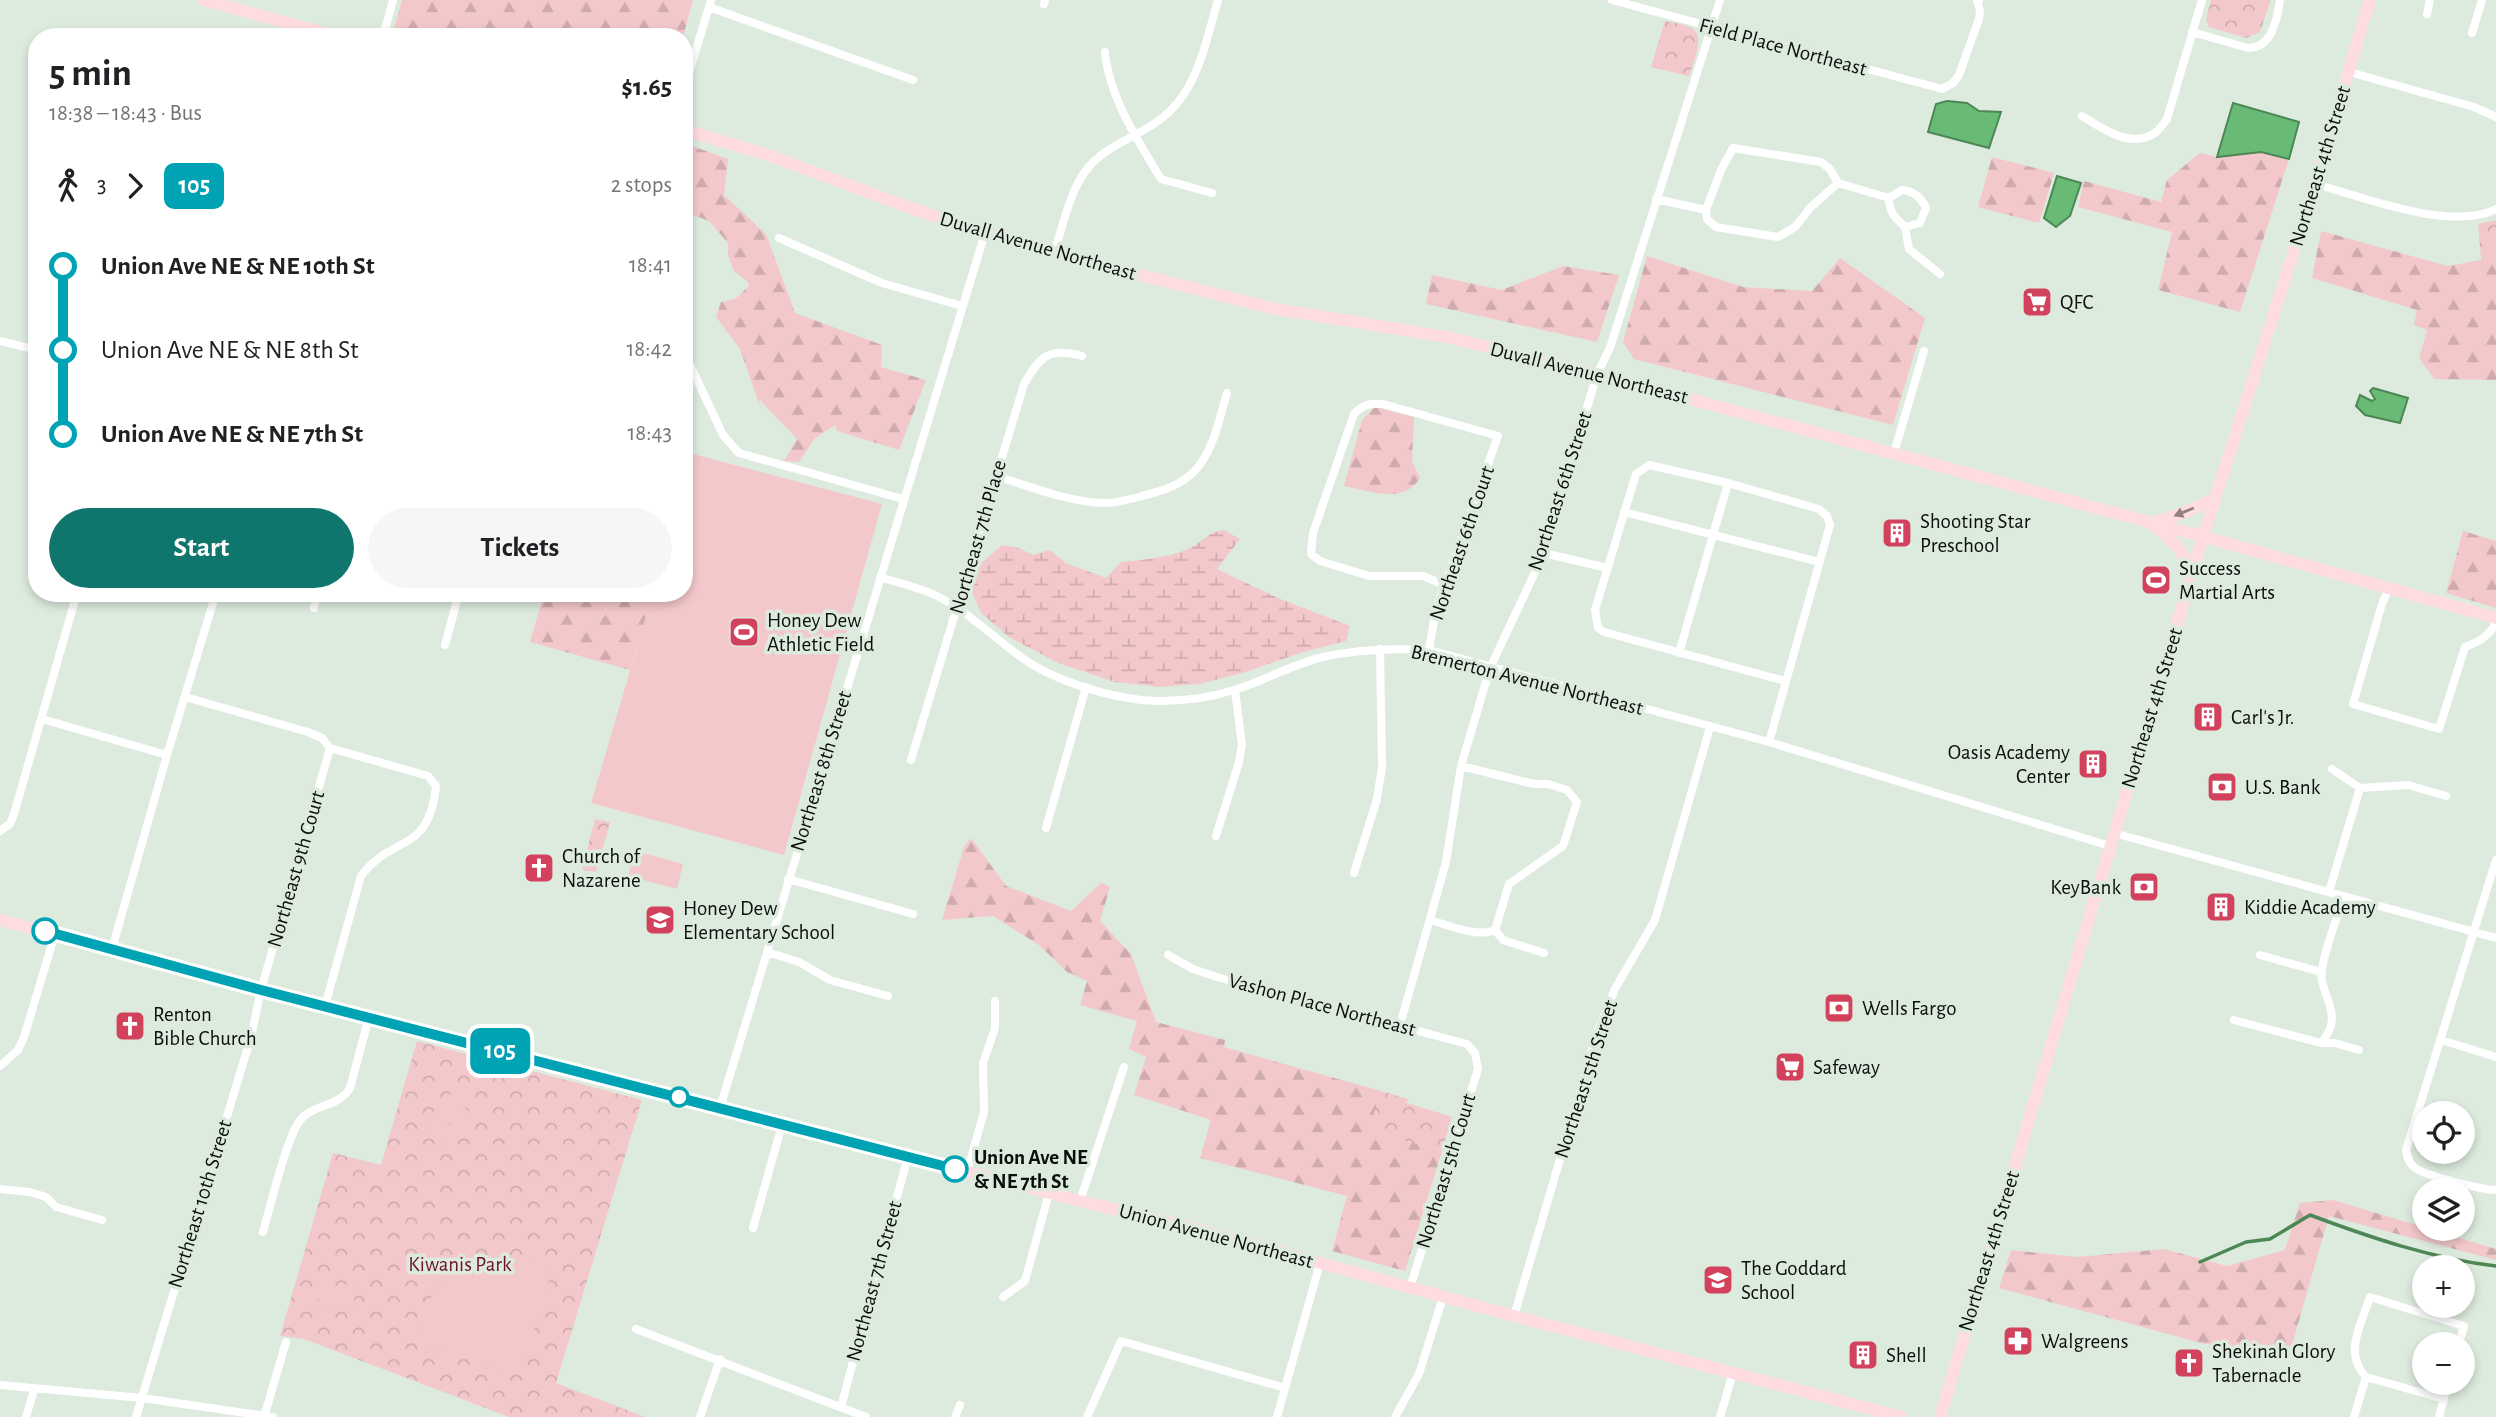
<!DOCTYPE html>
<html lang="en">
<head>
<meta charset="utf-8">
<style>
	:root { --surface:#fff; --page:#f6f6f6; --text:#202124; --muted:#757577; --accent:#0f766e }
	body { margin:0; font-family:"Alegreya Sans",sans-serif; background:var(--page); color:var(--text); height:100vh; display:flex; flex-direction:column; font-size:26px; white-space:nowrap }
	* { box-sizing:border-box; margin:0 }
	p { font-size:23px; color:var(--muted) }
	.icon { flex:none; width:38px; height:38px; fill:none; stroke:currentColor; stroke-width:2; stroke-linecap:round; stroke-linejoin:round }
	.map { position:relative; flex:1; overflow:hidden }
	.side { position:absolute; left:28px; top:28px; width:665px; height:574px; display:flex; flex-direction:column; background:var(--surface); border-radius:28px; box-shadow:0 4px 10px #0003 }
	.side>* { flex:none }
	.badge { padding:0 14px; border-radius:10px; font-size:24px; line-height:46px }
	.fabs { position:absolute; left:2412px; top:1101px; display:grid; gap:14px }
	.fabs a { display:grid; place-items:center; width:63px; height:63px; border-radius:50%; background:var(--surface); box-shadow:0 4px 10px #0003; font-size:35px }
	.map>.badge { position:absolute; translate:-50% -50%; box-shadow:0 0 0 4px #fff }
	.legs { display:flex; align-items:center; gap:10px; height:77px; padding:0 21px; font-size:23px }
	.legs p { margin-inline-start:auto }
	.summary { display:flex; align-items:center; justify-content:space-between; height:119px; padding:0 21px }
	h1 { font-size:38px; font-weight:700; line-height:52px }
	.primary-button { display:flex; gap:14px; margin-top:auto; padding:14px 21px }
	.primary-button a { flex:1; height:80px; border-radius:42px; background:var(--accent); color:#fff; font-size:28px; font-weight:700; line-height:80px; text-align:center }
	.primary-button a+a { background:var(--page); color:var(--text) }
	ul { padding:0 21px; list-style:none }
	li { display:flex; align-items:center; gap:24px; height:84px; font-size:26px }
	li i { display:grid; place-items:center; width:10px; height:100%; margin:0 9px; background:currentColor }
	li i::after { content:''; width:18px; height:18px; margin:-9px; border:5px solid; border-radius:50%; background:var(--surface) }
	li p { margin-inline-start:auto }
	li:first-child i { background:linear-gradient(#0000 50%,currentColor 0) }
	li:last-child i { background:linear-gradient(currentColor 50%,#0000 0) }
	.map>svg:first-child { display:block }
	.forest { fill:url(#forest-firs) }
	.wetland { fill:url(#wetland-marsh) }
	.park { fill:url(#park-crowns) }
	.pitch { fill:#f3c8cb }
	.water { fill:#68ba75; stroke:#4c8755; stroke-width:2 }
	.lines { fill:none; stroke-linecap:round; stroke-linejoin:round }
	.stream { stroke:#4c8755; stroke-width:3.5 }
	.street { stroke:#fff; stroke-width:8 }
	.secondary { stroke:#fedce0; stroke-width:12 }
	.oneway { fill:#918080 }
	.line-1-casing { stroke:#fff; stroke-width:16 }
	.line-1 { stroke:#00a3b4; stroke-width:10 }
	.stop-1-dot { fill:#fff; stroke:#00a3b4; stroke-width:3.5 }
	.labels { text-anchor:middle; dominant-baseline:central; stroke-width:7; stroke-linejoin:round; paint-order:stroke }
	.street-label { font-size:21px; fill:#0b0f0b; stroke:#ddebde }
	.poi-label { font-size:21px; fill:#0b0f0b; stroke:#ddebde; text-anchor:start }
	.stop-label { font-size:21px; font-weight:bold; fill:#0b0f0b; stroke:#ddebde; text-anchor:start }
	.park-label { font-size:21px; fill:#701229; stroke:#ddebde }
</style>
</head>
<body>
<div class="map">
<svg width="2496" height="1417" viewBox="0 0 2496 1417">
	<defs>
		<pattern id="forest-firs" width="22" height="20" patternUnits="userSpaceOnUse" patternTransform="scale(1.75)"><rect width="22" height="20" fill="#f3c8cb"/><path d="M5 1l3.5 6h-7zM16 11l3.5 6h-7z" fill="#cfabad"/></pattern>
		<pattern id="wetland-marsh" width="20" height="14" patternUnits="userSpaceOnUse" patternTransform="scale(1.75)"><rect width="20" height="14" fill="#f3c8cb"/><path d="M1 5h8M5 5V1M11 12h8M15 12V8" fill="none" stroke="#cfabad"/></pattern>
		<pattern id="park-crowns" width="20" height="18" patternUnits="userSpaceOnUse" patternTransform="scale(1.75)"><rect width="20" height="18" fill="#f3c8cb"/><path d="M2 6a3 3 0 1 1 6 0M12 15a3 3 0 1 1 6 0" fill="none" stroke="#cfabad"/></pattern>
	</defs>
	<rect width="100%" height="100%" fill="#ddebde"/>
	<path class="forest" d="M402 0H693L683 37H421L394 29Z
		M684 143 728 159 724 195 766 234 795 313 882 345 881 367 926 380 899 450 837 431 835 425 815 438 799 462 784 461 797 439 759 399 761 409 740 349 716 317 721 302 735 299 749 286 747 281 734 271 728 255V243L710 222 699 217 684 215Z
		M2261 152 2289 159 2240 312 2158 290 2172 232 2078 207 2084 181 2161 202 2167 180 2200 153 2217 157Z
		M1992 157 2054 173 2039 223 1978 207Z
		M2321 231 2448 266 2481 260 2496 253V380L2434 379 2419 358 2427 330 2414 325 2417 310 2312 278Z
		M1647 256 1743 287 1812 291 1840 258 1925 318 1893 425 1634 359 1623 342Z
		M1563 266 1619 275 1597 342 1426 304 1432 275 1502 290Z
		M1375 407 1414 417 1412 461 1420 478C1403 505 1371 491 1344 486L1362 420Z
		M2463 531 2496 541V608L2446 593Z
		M544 593H653L630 670 530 642Z
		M971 838 1006 886 1071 911 1101 883 1110 887 1100 921 1131 954 1156 1022 1225 1040 1224 1047 1381 1091 1370 1130 1442 1151 1405 1271 1332 1251 1347 1196 1200 1158 1211 1120 1134 1095 1146 1057 1129 1049 1137 1021 1080 1005 1087 981 1067 972 1039 945 993 916 942 920 964 847Z
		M2333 1200 2496 1249V1260L2329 1216 2290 1352 2205 1344 1999 1288 2011 1250 2077 1257 2164 1249 2227 1266 2285 1250 2300 1203Z"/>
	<path class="wetland" d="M1224 530 1240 539 1217 569 1278 598 1350 626 1346 641 1300 653 1246 672 1200 684 1160 687 1115 682 1058 663 1009 637 981 613 972 592 977 567 1002 545 1019 548 1033 555 1050 550 1066 563 1106 578 1121 562C1143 560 1165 558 1186 550 1202 544 1206 532 1224 530Z"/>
	<path class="park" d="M2211 0H2270V2L2260 32 2246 38 2209 27 2206 20Z
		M1665 21C1673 23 1685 24 1692 28 1706 37 1692 65 1689 76L1651 67Z
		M2496 220V253L2481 260 2478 224Z
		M595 819 610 822 596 872 582 870Z
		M417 1041 642 1100 556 1383 645 1417H509L304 1339 280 1336 333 1153 381 1165Z
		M1381 1091 1408 1099 1407 1103 1452 1117 1442 1151 1369 1130Z"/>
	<path class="pitch" d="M693 454 882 504 784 855 591 803 653 593H684V486Z
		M635 851 683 864 677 889 628 876Z
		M451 1093 477 1120 465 1132 439 1106Z
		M435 1110 461 1136 450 1148 423 1122Z
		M506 1258 553 1267 522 1370 514 1373 412 1342C423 1310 440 1267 478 1260 487 1258 497 1258 506 1258Z
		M352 1284 355 1305 320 1310 317 1288Z"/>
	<path class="water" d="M1947 101 1967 103 1979 111 2001 112 1989 148 1928 132 1936 104Z
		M2233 103 2299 122 2289 159 2261 152 2217 157Z
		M2057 176 2081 183 2070 216 2056 227 2044 218Z
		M2373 388 2408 398 2400 423 2365 415 2356 406 2360 395 2372 401 2375 399 2370 391Z"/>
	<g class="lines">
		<path class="stream" d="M2200 1262 2246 1242 2270 1239 2310 1215C2369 1237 2433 1259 2496 1266"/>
		<path class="street" d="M1612 0 1942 89 1953 83 1959 75 1979 19 1980 10 1977 1 1979 0
			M1044 4 1045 0
			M709 7 913 80
			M2427 14 2430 0
			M2192 32 2248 48C2272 48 2277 20 2280 0
			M2472 33 2482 0
			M383 37 393 0
			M1105 52C1109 97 1138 141 1161 179L1212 193
			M2349 72 2474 107 2496 117
			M684 90 711 0
			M2082 116C2102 129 2133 150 2156 132 2160 129 2164 123 2167 119L2202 0
			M2315 184C2364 197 2449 232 2496 209
			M1889 198 1902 190C1914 191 1921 197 1926 208L1920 223 1905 227 1909 249 1940 274
			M1656 199 1706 210
			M1706 210 1721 170 1733 148 1821 162 1830 169 1838 183 1889 198C1889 212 1895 218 1905 227
			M1706 210 1707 219 1716 227 1778 237 1795 227 1811 207 1838 183
			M779 238 882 283 962 306
			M1054 253C1065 221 1071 178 1100 156 1122 139 1152 130 1172 109 1200 80 1207 37 1218 0
			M0 341 37 350
			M684 352 723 435 739 453 903 499
			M1894 453 1924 351
			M996 476C1029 486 1071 503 1105 503 1123 503 1140 496 1157 492 1174 487 1191 478 1201 463 1215 443 1220 416 1227 393
			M33 481 37 482
			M1624 512 1819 562
			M1544 553 1607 568
			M880 577C898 583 918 587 935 595 966 610 993 637 1021 657 1055 682 1119 701 1161 701 1185 701 1212 697 1234 690 1265 681 1292 664 1323 657 1358 649 1394 648 1429 650L1769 742 2110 846
			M2389 588 2382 604 2353 704 2439 729 2465 647C2479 642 2489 636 2496 623
			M314 608 317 593
			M445 645 459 593
			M1429 650 1436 609 1498 436 1383 404C1370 403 1364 404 1354 414L1313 533 1311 554 1320 561 1369 576H1423L1445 585
			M1679 653 1728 483
			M185 697 308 732 322 738 330 748
			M42 719 167 755
			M1769 742 1830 525 1827 516 1819 509 1728 483 1649 465 1636 474 1595 610 1598 628 1604 632 1785 681
			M911 760 1024 384C1040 356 1049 347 1082 356
			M1461 766 1534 784H1548L1567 790 1577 802 1563 846 1509 884 1495 930
			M2332 769 2360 788 2408 785 2446 796
			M1046 828 1086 687
			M0 831 10 824 14 814 77 593
			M2114 833 2496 938
			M1216 836 1239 762 1242 745 1235 690
			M2496 860 2406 1150C2407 1156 2408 1162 2413 1166 2420 1175 2483 1190 2496 1190
			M1354 873 1377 799 1382 767 1380 649
			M788 879 913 914
			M2329 892 2360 788
			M1430 920C1449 925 1476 938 1495 930L1503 940 1544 953
			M112 949 167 755 216 593
			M767 952 799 962 830 980 888 996
			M1168 955 1193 969 1217 977 1467 1044 1475 1053 1478 1069 1410 1288
			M2260 955 2321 972
			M325 1006 361 876C392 834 429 855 436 786L428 776 330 748
			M2234 1020 2321 1043H2335L2359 1050
			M1400 1025 1446 862 1461 766 1490 668 1544 553 1597 374 1610 348 1720 0
			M2441 1040 2496 1057
			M2321 1043C2347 1014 2318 995 2322 970 2325 947 2337 919 2344 896
			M0 1066 18 1050 24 1037 55 934
			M720 1108 985 233
			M967 1172 984 1112 983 1063 995 1028V1001
			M0 1189 30 1192 46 1197 56 1207 102 1220
			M1080 1201 1124 1067
			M753 1228 782 1125
			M263 1232C270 1208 287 1135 301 1119 314 1104 339 1107 350 1088L369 1017
			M1003 1297 1025 1281 1049 1193
			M1514 1316 1597 1033 1615 989 1655 920 1710 727
			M636 1329 866 1417
			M2366 1377 2444 1399
			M0 1385 142 1398 273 1417
			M841 1407 908 1156
			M26 1417 34 1390
			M136 1417 251 1037 261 990 330 748
			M264 1417 286 1342
			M700 1417 720 1359
			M955 1417 960 1405
			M1087 1417 1121 1341 1285 1388
			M1277 1417 1320 1263
			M1395 1417 1419 1374 1443 1297
			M1720 1417 1733 1373
			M2354 1417 2366 1377C2343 1353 2361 1325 2370 1297L2464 1326 2459 1344
			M2439 1417 2448 1382"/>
		<path class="secondary" d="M204 0 339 37
			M684 130 768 155 905 206 985 233 1054 253 1275 309 1447 337 1597 374 2186 532 2496 618
			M2152 523 2183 513 2215 499
			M2155 526 2177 546 2193 570
			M0 920 261 990 1080 1201 1182 1225 1514 1316 1902 1417
			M1940 1417 2203 537 2315 184 2370 0"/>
	</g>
	<defs><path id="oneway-solid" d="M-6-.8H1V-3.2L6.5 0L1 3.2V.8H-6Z" transform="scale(1.75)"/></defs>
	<use class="oneway" href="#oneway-solid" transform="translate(2184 512) rotate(158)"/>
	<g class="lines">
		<g class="line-1-casing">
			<path id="line-1" d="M45 931 261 990 955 1169"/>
		</g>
		<use href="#line-1" class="line-1"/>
	</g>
	<defs>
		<g id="supermarket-square" transform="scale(1.575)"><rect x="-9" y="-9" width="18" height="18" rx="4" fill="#d2425d" stroke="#ddebde"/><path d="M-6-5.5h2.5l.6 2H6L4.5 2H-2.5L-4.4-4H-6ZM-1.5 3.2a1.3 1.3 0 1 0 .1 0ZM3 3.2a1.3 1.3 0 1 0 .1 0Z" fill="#fff"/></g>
		<g id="building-square" transform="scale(1.575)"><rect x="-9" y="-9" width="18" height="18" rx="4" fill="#d2425d" stroke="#ddebde"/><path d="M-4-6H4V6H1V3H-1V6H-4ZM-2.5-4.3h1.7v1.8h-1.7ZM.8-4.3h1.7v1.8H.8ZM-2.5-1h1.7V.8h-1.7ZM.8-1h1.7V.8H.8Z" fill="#fff"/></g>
		<g id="stadium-square" transform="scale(1.575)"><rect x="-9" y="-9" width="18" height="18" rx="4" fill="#d2425d" stroke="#ddebde"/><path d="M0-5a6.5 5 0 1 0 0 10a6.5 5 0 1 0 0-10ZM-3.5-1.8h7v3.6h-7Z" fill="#fff"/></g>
		<g id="bank-square" transform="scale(1.575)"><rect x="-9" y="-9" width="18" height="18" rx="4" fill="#d2425d" stroke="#ddebde"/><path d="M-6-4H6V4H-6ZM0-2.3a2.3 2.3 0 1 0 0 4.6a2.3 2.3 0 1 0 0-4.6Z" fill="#fff"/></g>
		<g id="church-square" transform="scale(1.575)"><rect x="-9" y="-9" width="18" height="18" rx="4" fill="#d2425d" stroke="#ddebde"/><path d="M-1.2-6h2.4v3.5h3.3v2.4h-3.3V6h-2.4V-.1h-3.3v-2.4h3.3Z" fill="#fff"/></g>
		<g id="school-square" transform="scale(1.575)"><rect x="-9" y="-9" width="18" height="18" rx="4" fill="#d2425d" stroke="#ddebde"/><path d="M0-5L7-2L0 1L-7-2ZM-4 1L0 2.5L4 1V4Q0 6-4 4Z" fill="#fff"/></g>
		<g id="pharmacy-square" transform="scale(1.575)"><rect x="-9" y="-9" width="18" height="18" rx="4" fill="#d2425d" stroke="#ddebde"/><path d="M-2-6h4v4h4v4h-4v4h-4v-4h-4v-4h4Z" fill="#fff"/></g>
	</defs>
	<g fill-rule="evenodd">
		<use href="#supermarket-square" x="2037" y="302"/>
		<use href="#building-square" x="1897" y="533"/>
		<use href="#stadium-square" x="2156" y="580"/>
		<use href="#stadium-square" x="744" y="632"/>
		<use href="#building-square" x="2208" y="717"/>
		<use href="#building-square" x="2093" y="764"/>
		<use href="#bank-square" x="2222" y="787"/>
		<use href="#church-square" x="539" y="868"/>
		<use href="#bank-square" x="2144" y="887"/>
		<use href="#building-square" x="2221" y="907"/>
		<use href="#school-square" x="660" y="920"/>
		<use href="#bank-square" x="1839" y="1008"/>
		<use href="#church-square" x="130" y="1026"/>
		<use href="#supermarket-square" x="1790" y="1067"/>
		<use href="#school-square" x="1718" y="1280"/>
		<use href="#pharmacy-square" x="2018" y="1341"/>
		<use href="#building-square" x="1863" y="1355"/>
		<use href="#church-square" x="2189" y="1363"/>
	</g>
	<g class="stop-1-dot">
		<circle cx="45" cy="931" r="12"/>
		<circle cx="679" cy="1097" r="9"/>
		<circle cx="955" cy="1169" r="12"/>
	</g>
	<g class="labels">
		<g class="street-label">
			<text transform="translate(1783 47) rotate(15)">Field Place Northeast</text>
			<text transform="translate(2320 166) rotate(-73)">Northeast 4th Street</text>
			<text transform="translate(1038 246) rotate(16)">Duvall Avenue Northeast</text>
			<text transform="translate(1589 373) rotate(14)">Duvall Avenue Northeast</text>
			<text transform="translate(1560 491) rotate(-72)">Northeast 6th Street</text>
			<text transform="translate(978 537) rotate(-74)">Northeast 7th Place</text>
			<text transform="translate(1462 543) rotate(-71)">Northeast 6th Court</text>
			<text transform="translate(1527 680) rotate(14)">Bremerton Avenue Northeast</text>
			<text transform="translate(2152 708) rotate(-73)">Northeast 4th Street</text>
			<text transform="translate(821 771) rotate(-73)">Northeast 8th Street</text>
			<text transform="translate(296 869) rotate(-74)">Northeast 9th Court</text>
			<text transform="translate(1322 1005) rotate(15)">Vashon Place Northeast</text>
			<text transform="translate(1586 1079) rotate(-72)">Northeast 5th Street</text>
			<text transform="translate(1446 1171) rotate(-73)">Northeast 5th Court</text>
			<text transform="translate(200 1204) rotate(-73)">Northeast 10th Street</text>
			<text transform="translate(1216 1236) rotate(15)">Union Avenue Northeast</text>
			<text transform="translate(1989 1251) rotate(-73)">Northeast 4th Street</text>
			<text transform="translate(874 1281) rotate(-75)">Northeast 7th Street</text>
		</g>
		<g class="poi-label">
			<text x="2060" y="302">QFC</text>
			<text x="1920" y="521">Shooting Star<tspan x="1920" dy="24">Preschool</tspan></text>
			<text x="2179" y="568">Success<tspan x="2179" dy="24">Martial Arts</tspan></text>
			<text x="767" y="620">Honey Dew<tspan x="767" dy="24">Athletic Field</tspan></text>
			<text x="2231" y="717">Carl's Jr.</text>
			<text x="2070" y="752" text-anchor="end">Oasis Academy<tspan x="2070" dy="24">Center</tspan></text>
			<text x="2245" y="787">U.S. Bank</text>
			<text x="562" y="856">Church of<tspan x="562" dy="24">Nazarene</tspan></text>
			<text x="2121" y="887" text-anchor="end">KeyBank</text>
			<text x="2244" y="907">Kiddie Academy</text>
			<text x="683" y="908">Honey Dew<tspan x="683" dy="24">Elementary School</tspan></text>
			<text x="1862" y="1008">Wells Fargo</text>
			<text x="153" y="1014">Renton<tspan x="153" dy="24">Bible Church</tspan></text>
			<text x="1813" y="1067">Safeway</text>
			<text x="1741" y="1268">The Goddard<tspan x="1741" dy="24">School</tspan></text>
			<text x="2041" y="1341">Walgreens</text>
			<text x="2212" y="1351">Shekinah Glory<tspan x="2212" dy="24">Tabernacle</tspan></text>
			<text x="1886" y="1355">Shell</text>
		</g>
		<g class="stop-label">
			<text x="974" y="1157">Union Ave NE<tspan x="974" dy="24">&amp; NE 7th St</tspan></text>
		</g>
		<g class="park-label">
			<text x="460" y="1264">Kiwanis Park</text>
		</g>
	</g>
</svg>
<div class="fabs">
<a><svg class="icon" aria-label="locate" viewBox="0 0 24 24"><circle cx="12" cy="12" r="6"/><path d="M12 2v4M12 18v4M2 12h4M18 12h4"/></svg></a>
<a><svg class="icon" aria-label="layers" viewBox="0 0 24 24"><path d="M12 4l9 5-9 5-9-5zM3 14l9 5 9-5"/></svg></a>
<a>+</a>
<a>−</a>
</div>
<b class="badge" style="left:500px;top:1051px;background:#00a3b4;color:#fff">105</b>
<section class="side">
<div class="summary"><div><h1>5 min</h1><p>18:38 – 18:43 · Bus</p></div><b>$1.65</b></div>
<div class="legs"><svg class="icon" aria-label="walk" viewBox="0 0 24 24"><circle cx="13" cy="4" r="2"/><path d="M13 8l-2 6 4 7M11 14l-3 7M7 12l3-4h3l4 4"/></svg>3<svg class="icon" aria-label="forward" viewBox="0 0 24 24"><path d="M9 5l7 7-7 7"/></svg><b class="badge" style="background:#00a3b4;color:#fff">105</b><p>2 stops</p></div>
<ul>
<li><i style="color:#00a3b4"></i><b>Union Ave NE &amp; NE 10th St</b><p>18:41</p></li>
<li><i style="color:#00a3b4"></i><span>Union Ave NE &amp; NE 8th St</span><p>18:42</p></li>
<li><i style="color:#00a3b4"></i><b>Union Ave NE &amp; NE 7th St</b><p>18:43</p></li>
</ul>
<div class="primary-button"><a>Start</a><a>Tickets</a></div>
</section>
</div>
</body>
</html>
